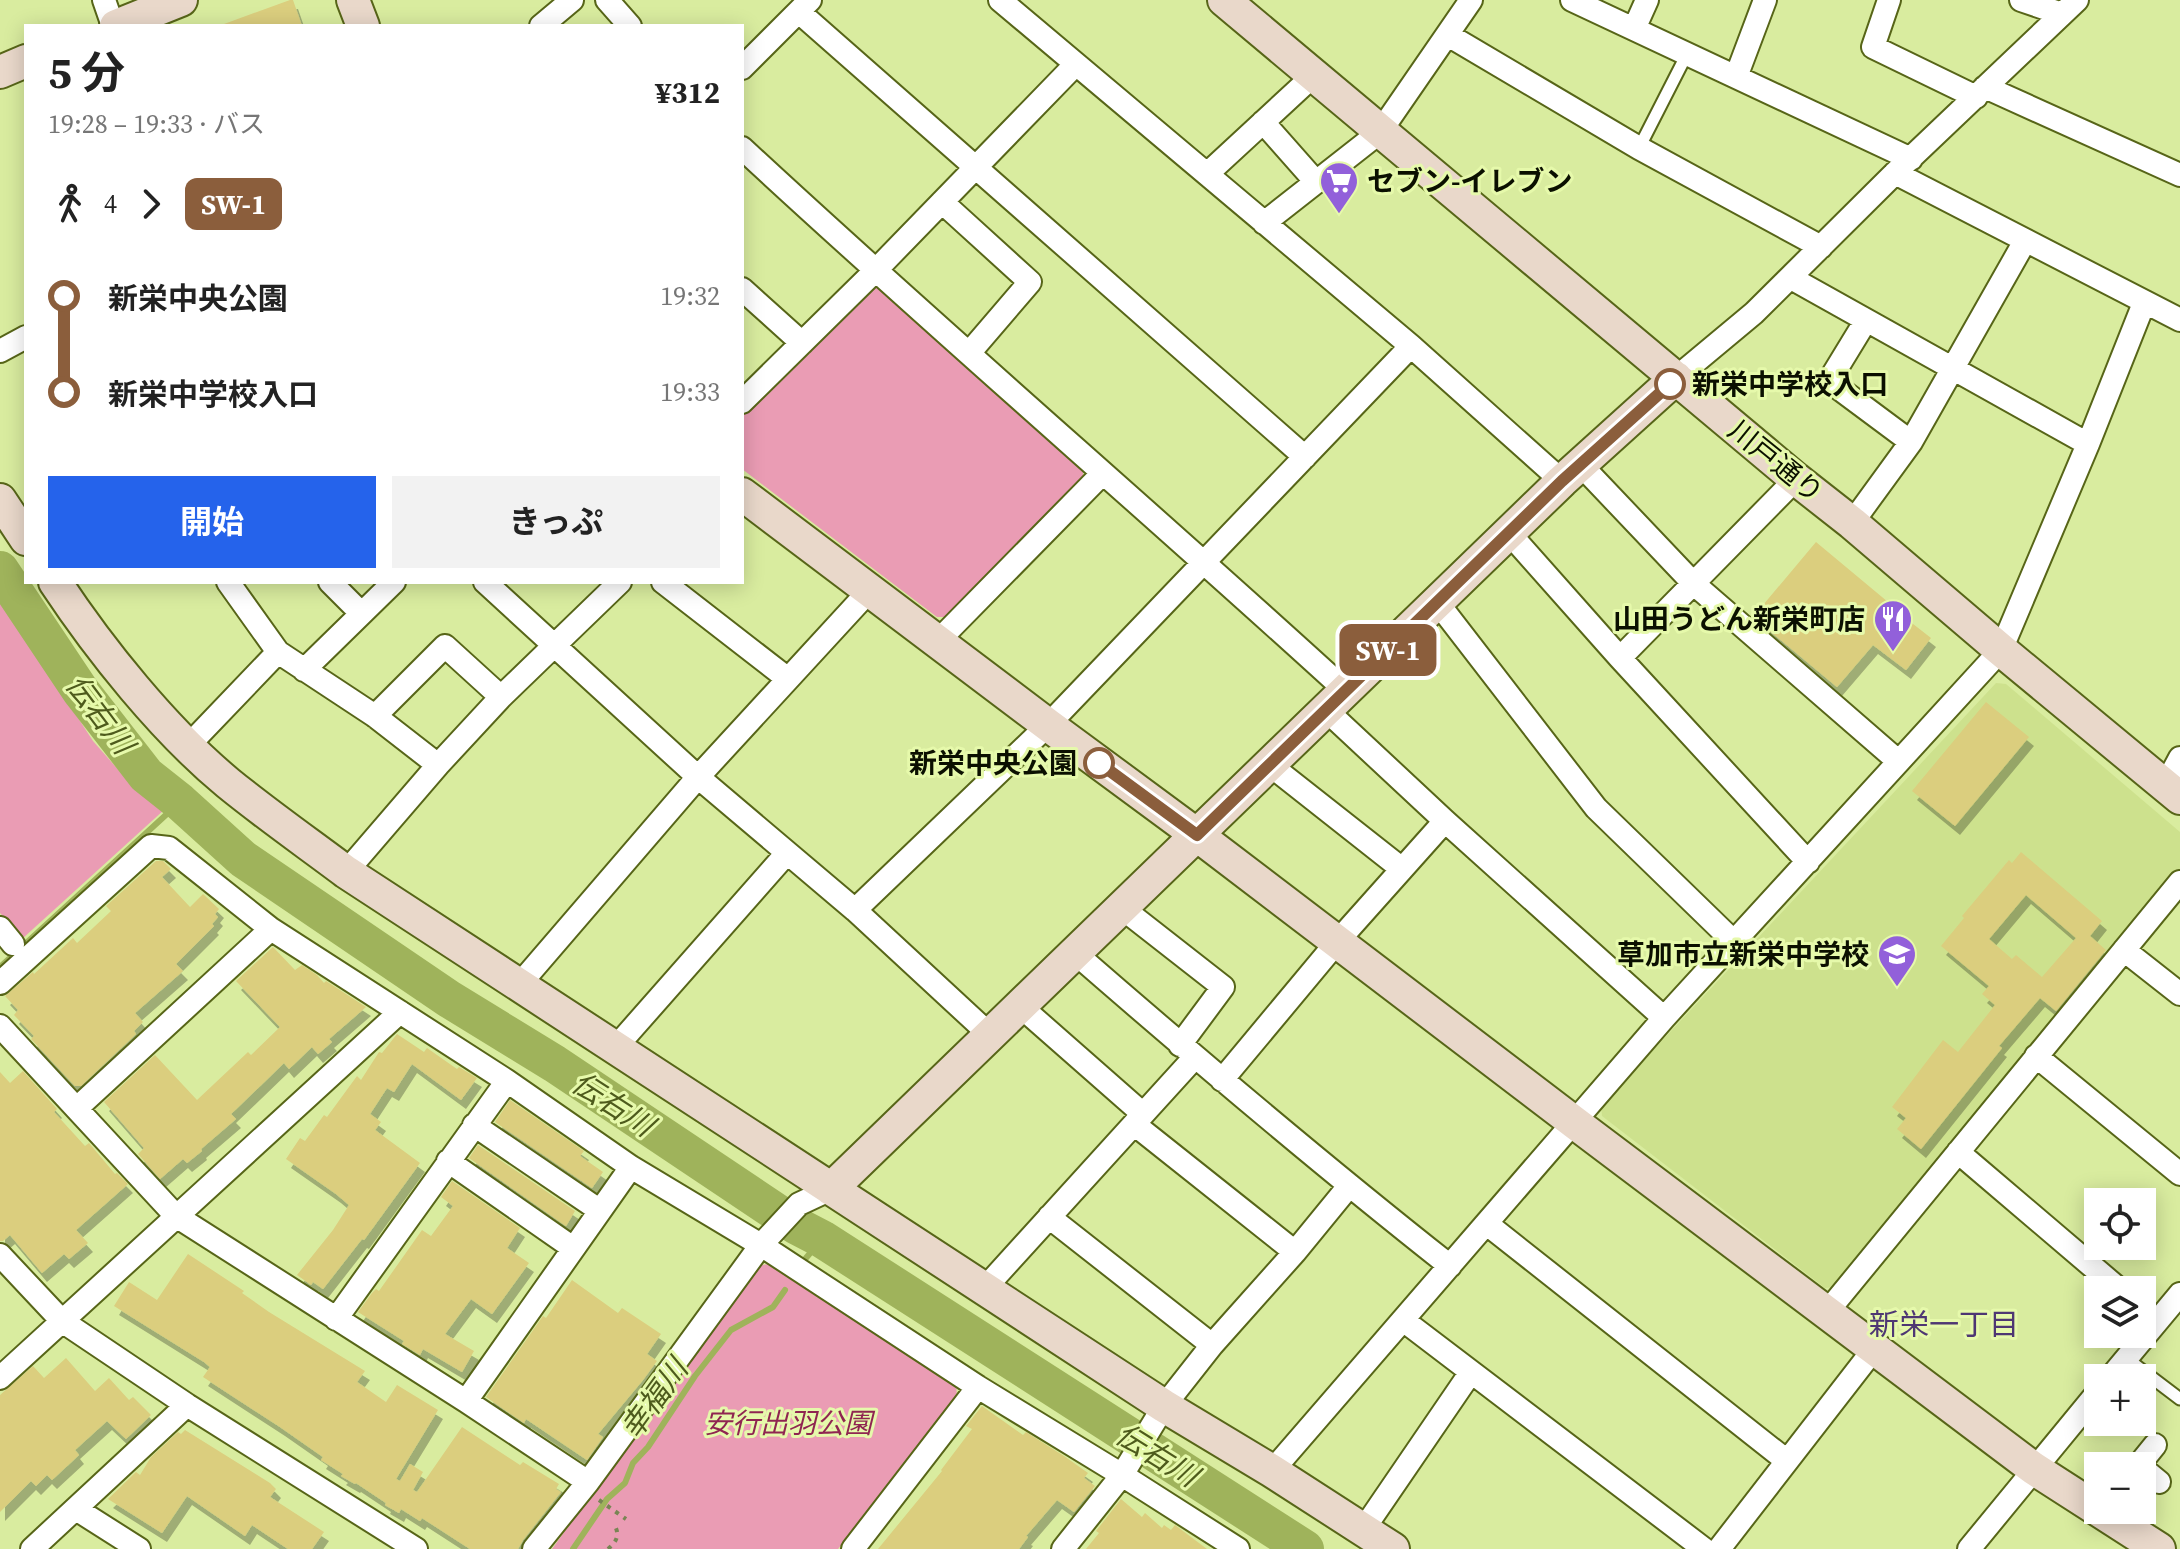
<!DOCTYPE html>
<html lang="ja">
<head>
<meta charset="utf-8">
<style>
	:root { --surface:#fff; --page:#f2f2f2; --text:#222; --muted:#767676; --accent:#2563eb }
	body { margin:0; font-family:"Source Serif 4","Noto Sans JP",serif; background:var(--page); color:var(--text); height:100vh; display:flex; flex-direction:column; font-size:30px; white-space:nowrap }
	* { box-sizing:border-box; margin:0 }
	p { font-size:26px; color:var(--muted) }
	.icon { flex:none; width:44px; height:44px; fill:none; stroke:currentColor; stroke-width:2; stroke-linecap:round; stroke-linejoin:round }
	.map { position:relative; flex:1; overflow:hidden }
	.details { position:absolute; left:24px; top:24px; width:720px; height:560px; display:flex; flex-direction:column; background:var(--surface); border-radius:0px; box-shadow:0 4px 20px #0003 }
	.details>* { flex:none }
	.badge { padding:0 16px; border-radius:12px; font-size:28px; line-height:52px }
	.tools { position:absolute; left:2084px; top:1188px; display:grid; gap:16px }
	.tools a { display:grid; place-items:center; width:72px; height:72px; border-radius:0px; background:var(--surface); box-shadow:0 4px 20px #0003; font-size:40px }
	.map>.badge { position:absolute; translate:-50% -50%; box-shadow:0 0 0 4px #fff }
	.legs { display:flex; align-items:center; gap:12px; height:88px; padding:0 24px; font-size:26px }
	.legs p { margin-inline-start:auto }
	.summary { display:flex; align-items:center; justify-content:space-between; height:136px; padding:0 24px }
	h1 { font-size:44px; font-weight:700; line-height:60px }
	.cta { display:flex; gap:16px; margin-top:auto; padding:16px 24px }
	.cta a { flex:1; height:92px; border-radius:0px; background:var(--accent); color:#fff; font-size:32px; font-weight:700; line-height:92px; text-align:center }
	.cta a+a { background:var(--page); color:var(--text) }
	ul { padding:0 24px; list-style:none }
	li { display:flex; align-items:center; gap:28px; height:96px; font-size:30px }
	li i { display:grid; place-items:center; width:12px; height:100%; margin:0 10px; background:currentColor }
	li i::after { content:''; width:20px; height:20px; margin:-10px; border:6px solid; border-radius:50%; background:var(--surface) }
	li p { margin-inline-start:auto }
	li:first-child i { background:linear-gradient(#0000 50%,currentColor 0) }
	li:last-child i { background:linear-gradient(currentColor 50%,#0000 0) }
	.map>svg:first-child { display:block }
	.built { fill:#cde18d }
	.green { fill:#ea9cb4 }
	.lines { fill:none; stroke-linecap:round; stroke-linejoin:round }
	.stream { stroke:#9fb35b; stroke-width:6 }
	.river { stroke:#9fb35b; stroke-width:38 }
	.building { fill:#dbce7e; fill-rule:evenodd; filter:url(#shadow) }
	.lane-casing { stroke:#576518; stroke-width:15 }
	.street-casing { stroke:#576518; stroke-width:26 }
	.secondary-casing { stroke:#576518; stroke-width:36 }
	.path { stroke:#788554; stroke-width:4; stroke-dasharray:4 6; stroke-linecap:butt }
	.lane { stroke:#fff; stroke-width:11 }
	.street { stroke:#fff; stroke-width:22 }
	.secondary { stroke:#e9d8ca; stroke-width:32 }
	.line-1-casing { stroke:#fff; stroke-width:18 }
	.line-1 { stroke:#8b5e3c; stroke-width:12 }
	.stop-1-dot { fill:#fff; stroke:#8b5e3c; stroke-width:4 }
	.labels { text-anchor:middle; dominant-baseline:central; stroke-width:6; stroke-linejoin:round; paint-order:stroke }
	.poi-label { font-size:28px; font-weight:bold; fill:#0b1000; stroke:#e6f9ab; text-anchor:end }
	.stop-label { font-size:28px; font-weight:bold; fill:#0b1000; stroke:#e6f9ab; text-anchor:start }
	.street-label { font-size:28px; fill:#0b1000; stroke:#e6f9ab }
	.park-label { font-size:28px; font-style:italic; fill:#8f2551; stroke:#e6f9ab }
	.water-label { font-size:30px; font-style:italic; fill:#4e5b1c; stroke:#e6f9ab }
	.neighbourhood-label { font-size:30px; fill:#4e3773; stroke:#e6f9ab }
</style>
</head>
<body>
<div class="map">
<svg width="2180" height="1549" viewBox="0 0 2180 1549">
	<defs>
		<filter id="shadow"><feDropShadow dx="5" dy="9" stdDeviation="0" flood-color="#0004"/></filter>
	</defs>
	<rect width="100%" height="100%" fill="#d9ec9f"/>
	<path class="built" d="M1996 683 2006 684 2180 832V869L1836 1287 1825 1288 1602 1116 1601 1106Z"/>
	<path class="green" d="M872 286H884L1083 468V479L947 617H937L742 469V417Z
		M0 603 36 653 93 741 129 782 164 810 22 939 0 913Z
		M775 1263 956 1381 957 1398 838 1549H552L756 1266Z"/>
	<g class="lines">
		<path class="stream" d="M0 967 180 802
			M806 1258 822 1239
			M573 1549 607 1499 625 1483 633 1463 648 1447 695 1376 731 1330 773 1307 785 1290"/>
		<path class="river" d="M0 570 80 690 146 775 180 802 243 859 449 999 555 1064 797 1226 822 1239 1305 1549"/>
	</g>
	<path class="building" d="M290 0H293L302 26H225L224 24Z
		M1816 542 1900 612 1899 613 1931 638 1906 670 1873 645 1837 687 1753 617Z
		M1986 702 2029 737 1955 826 1912 791Z
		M2021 852 2102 921 2090 936 2106 950 2056 1011 2040 998 1999 1046 2002 1048 1921 1149 1897 1129 1906 1118 1892 1107 1943 1040 1958 1052 1995 1005 1982 994 1989 986 1941 946 1964 918 1962 916 2009 860 2012 863ZM2026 895 2076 938 2042 977 2016 955 2012 959 1989 939Z
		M156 861H163L171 869 162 877 190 907 203 894 219 909 215 914 218 917 212 924 214 926 176 964 183 971 135 1013 143 1022 134 1031 136 1034 81 1086H75L31 1039 34 1036 14 1015 18 1010 5 996 33 972 34 974 73 938 77 943 111 911 106 906Z
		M273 947 295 970 302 965 317 975 324 983 326 981 366 1007 329 1039 332 1042 318 1054 312 1047 289 1069 284 1063 231 1114 236 1119 201 1149 202 1151 187 1163 183 1159 160 1179 138 1154 144 1148 104 1102 155 1055 197 1100 248 1052 251 1055 280 1027 236 981Z
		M397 1034 424 1052 427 1048 457 1069 459 1067 477 1078 461 1100 412 1064 394 1092 387 1088 370 1114 381 1122 375 1130 420 1163 364 1240 362 1239 323 1289 313 1282 311 1285 297 1275 333 1230 349 1205 336 1194 286 1159 300 1138 305 1141 324 1115 327 1117 357 1076 361 1080 379 1052 382 1053Z
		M23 1071 57 1109 54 1112 85 1146 89 1143 115 1174 117 1173 128 1184 76 1230 88 1243 69 1259 64 1254 42 1273 10 1235 3 1241H0V1072L10 1083Z
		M510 1100 584 1151 580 1156 603 1172 592 1188 495 1122Z
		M478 1145 575 1211 566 1226 469 1158Z
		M452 1181 520 1228 507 1248 529 1263 492 1314 471 1299 445 1334 474 1351 462 1372 423 1349 420 1355 402 1344 404 1341 358 1312 372 1293 376 1289 379 1291 422 1230 431 1236 453 1206 441 1197Z
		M188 1254 244 1291 242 1293 269 1312 365 1371 357 1382 386 1402 397 1385 438 1410 396 1479 400 1481 410 1464 423 1472 413 1490 417 1492 462 1427 520 1465 523 1462 559 1484 556 1489 561 1492 523 1540 518 1549H470L422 1518 420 1521 401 1509 399 1513 385 1505 386 1503 356 1483 355 1484 341 1476 343 1474 321 1460 323 1457 280 1427 203 1377 210 1367 204 1362 114 1306 129 1282 157 1300Z
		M572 1280 618 1313 622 1308 661 1334 647 1354 657 1361 643 1380 598 1434 603 1437 587 1460 526 1419 524 1423 486 1397 543 1316 546 1318Z
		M66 1358 95 1391 109 1378 129 1400 133 1397 151 1415 126 1439 107 1421 75 1450 79 1455 52 1480 47 1475 36 1486 31 1481 0 1512V1395L33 1366 44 1378Z
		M982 1406 1023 1435 1026 1432 1064 1456 1088 1473 1084 1478 1095 1486 1074 1512 1057 1500 1026 1536 1028 1537 1019 1549H878L942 1471 941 1470 972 1429 966 1426Z
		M185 1430 270 1483 276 1489 270 1497 324 1532 312 1549H288L252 1525 245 1536 187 1496 162 1533 108 1499 136 1472 140 1475 151 1457 178 1432 181 1434Z
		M1121 1499 1142 1517 1145 1513 1162 1528 1164 1525 1171 1530 1175 1525 1207 1549H1086L1099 1533 1096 1531Z"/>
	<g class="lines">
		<g class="lane-casing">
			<path id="lane" d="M1639 148 1687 54
				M2126 1358 2180 1399"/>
		</g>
		<g class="street-casing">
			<path id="street" d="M104 0 113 26
				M607 0 630 26
				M1000 0 1411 346 1562 481
				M1572 0 1911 159
				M1889 0 1873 47 1976 97
				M2021 0 2062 14
				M799 12 1305 457
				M541 26 572 0
				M1634 29 1647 0
				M1448 35 1639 148 1821 247
				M742 68 810 0
				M1736 77 1765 0
				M1985 87 2180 175
				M1263 122 1316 182
				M742 148C940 332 1146 508 1345 690
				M1895 173 2180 320
				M1207 174 1313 76
				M942 202 1030 282 970 352
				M1264 223 1380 132 1471 0
				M1791 278 2088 444
				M742 289 802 343
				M1865 322 1829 381 1911 442
				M0 351 26 337
				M1676 378 1754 313 1895 173 2077 0
				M742 402 875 271 1076 64
				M1580 464 1694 584 1898 761
				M1852 523 1911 442 2025 241
				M1509 533 1620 658 1808 862
				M228 582 278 652 375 716 438 765
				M330 582 361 613
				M485 582 698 777 855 910 989 1034
				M663 582 788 679
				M1437 602 1596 808 1734 942
				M938 641 1103 473
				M1620 658 1796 479
				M304 670 394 582
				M1326 710 1445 821 1664 1018
				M375 716 445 646 501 697
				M188 746 278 652
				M1270 765 1402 869
				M2165 786 2180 758
				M346 872 438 765 501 697 620 582
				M1122 908 1223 987 1180 1045
				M855 910 1048 725 1411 346
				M0 928 13 944
				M2124 950 2180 994
				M1075 953C1198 1060 1322 1165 1450 1266
				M0 983 151 846 169 848 271 929 507 1081 631 1167 761 1245 978 1387 1122 1475 1238 1549
				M519 985 698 777 870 590
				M1019 1005 1143 1114
				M0 1026 176 1216 466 1401 588 1482
				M616 1047 787 853
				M2036 1056 2180 1174
				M1222 1080 1337 942 1445 821
				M77 1108 271 929
				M1134 1124 1295 1252
				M474 1125 599 1210
				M1958 1152 2120 1290
				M448 1161 573 1248
				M1049 1217 1212 1345
				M1487 1224 1787 1461
				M0 1255 62 1321 187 1405 416 1549
				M985 1288 1195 1057
				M1827 1312 2180 882
				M336 1319 507 1081
				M1403 1320 1704 1549
				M0 1378 400 1012
				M2110 1378 2180 1294
				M466 1401 631 1167
				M2138 1466 2155 1445
				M2142 1468 2159 1482
				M1272 1471 1664 1018 2001 650 2088 444 2144 303
				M76 1509 139 1549
				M1363 1530 1471 1372
				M32 1549 187 1405
				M534 1549 588 1482 761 1245 799 1204 831 1189
				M853 1549 978 1387
				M1063 1549 1122 1475 1164 1406 1212 1345 1295 1252 1349 1186
				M1719 1549 1874 1349
				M1969 1549 2098 1392"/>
		</g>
		<g class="secondary-casing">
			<path id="secondary" d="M353 0 363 26
				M1224 0 1796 479 1852 523 2001 650 2180 798
				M116 26 181 0
				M0 72 26 61
				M742 494 1048 725 1197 835 1575 1123 2033 1468 2159 1549
				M0 500 26 539
				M55 582C100 650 164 730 228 783 266 814 306 842 346 872L1164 1406 1272 1471 1393 1549
				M831 1189 1562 481 1676 378"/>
		</g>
		<path class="path" d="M599 1500 626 1519
			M608 1549C616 1542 620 1536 615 1526"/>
		<use href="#lane" class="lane"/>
		<use href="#street" class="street"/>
		<use href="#secondary" class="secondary"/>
	</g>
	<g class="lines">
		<g class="line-1-casing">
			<path id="line-1" d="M1099 763 1197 835 1562 481 1670 384"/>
		</g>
		<use href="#line-1" class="line-1"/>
	</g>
	<defs>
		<g id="supermarket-pin" transform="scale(2)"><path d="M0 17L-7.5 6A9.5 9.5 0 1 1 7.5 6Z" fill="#9260da" stroke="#e6f9ab"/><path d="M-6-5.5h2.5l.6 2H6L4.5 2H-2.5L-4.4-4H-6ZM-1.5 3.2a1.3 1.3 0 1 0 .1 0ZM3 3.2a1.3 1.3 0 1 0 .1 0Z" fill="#fff"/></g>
		<g id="restaurant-pin" transform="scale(2)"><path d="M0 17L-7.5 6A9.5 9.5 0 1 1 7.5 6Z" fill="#9260da" stroke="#e6f9ab"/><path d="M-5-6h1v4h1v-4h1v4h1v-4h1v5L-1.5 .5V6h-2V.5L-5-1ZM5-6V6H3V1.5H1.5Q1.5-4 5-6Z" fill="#fff"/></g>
		<g id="school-pin" transform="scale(2)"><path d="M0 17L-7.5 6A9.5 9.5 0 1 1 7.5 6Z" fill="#9260da" stroke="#e6f9ab"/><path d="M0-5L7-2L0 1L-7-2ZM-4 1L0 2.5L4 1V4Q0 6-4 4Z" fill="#fff"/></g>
	</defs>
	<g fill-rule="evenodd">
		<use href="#supermarket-pin" x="1339" y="181"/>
		<use href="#restaurant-pin" x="1893" y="619"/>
		<use href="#school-pin" x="1897" y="954"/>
	</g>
	<g class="stop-1-dot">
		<circle cx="1670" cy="384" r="14"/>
		<circle cx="1099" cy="763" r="14"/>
	</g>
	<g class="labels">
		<g class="poi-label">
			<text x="1367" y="181" text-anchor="start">セブン-イレブン</text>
			<text x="1865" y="619">山田うどん新栄町店</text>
			<text x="1869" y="954">草加市立新栄中学校</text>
		</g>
		<g class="stop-label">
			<text x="1692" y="384">新栄中学校入口</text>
			<text x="1077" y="763" text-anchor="end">新栄中央公園</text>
		</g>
		<g class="street-label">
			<text transform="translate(1776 461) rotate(39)">川戸通り</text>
		</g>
		<g class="park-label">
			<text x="788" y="1423">安行出羽公園</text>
		</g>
		<g class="water-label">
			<text transform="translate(100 714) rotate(53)">伝右川</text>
			<text transform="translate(613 1104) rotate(33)">伝右川</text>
			<text transform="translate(654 1399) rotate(-54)">幸福川</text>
			<text transform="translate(1157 1455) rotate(32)">伝右川</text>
		</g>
		<g class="neighbourhood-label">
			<text x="1944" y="1324">新栄一丁目</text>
		</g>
	</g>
</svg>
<div class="tools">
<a><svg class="icon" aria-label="locate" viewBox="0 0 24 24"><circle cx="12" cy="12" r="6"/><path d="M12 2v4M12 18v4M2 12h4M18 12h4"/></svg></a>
<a><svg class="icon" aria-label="layers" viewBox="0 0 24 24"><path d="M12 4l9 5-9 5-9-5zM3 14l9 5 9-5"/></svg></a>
<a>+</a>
<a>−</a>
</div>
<b class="badge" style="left:1388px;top:650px;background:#8b5e3c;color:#fff">SW-1</b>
<section class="details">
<div class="summary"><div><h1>5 分</h1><p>19:28 – 19:33 · バス</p></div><b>¥312</b></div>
<div class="legs"><svg class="icon" aria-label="walk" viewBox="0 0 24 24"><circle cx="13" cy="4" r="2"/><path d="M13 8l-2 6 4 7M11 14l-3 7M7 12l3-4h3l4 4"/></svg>4<svg class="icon" aria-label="forward" viewBox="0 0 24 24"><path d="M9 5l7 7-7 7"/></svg><b class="badge" style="background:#8b5e3c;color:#fff">SW-1</b></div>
<ul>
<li><i style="color:#8b5e3c"></i><b>新栄中央公園</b><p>19:32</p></li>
<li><i style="color:#8b5e3c"></i><b>新栄中学校入口</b><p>19:33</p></li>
</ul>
<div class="cta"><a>開始</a><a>きっぷ</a></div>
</section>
</div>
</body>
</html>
